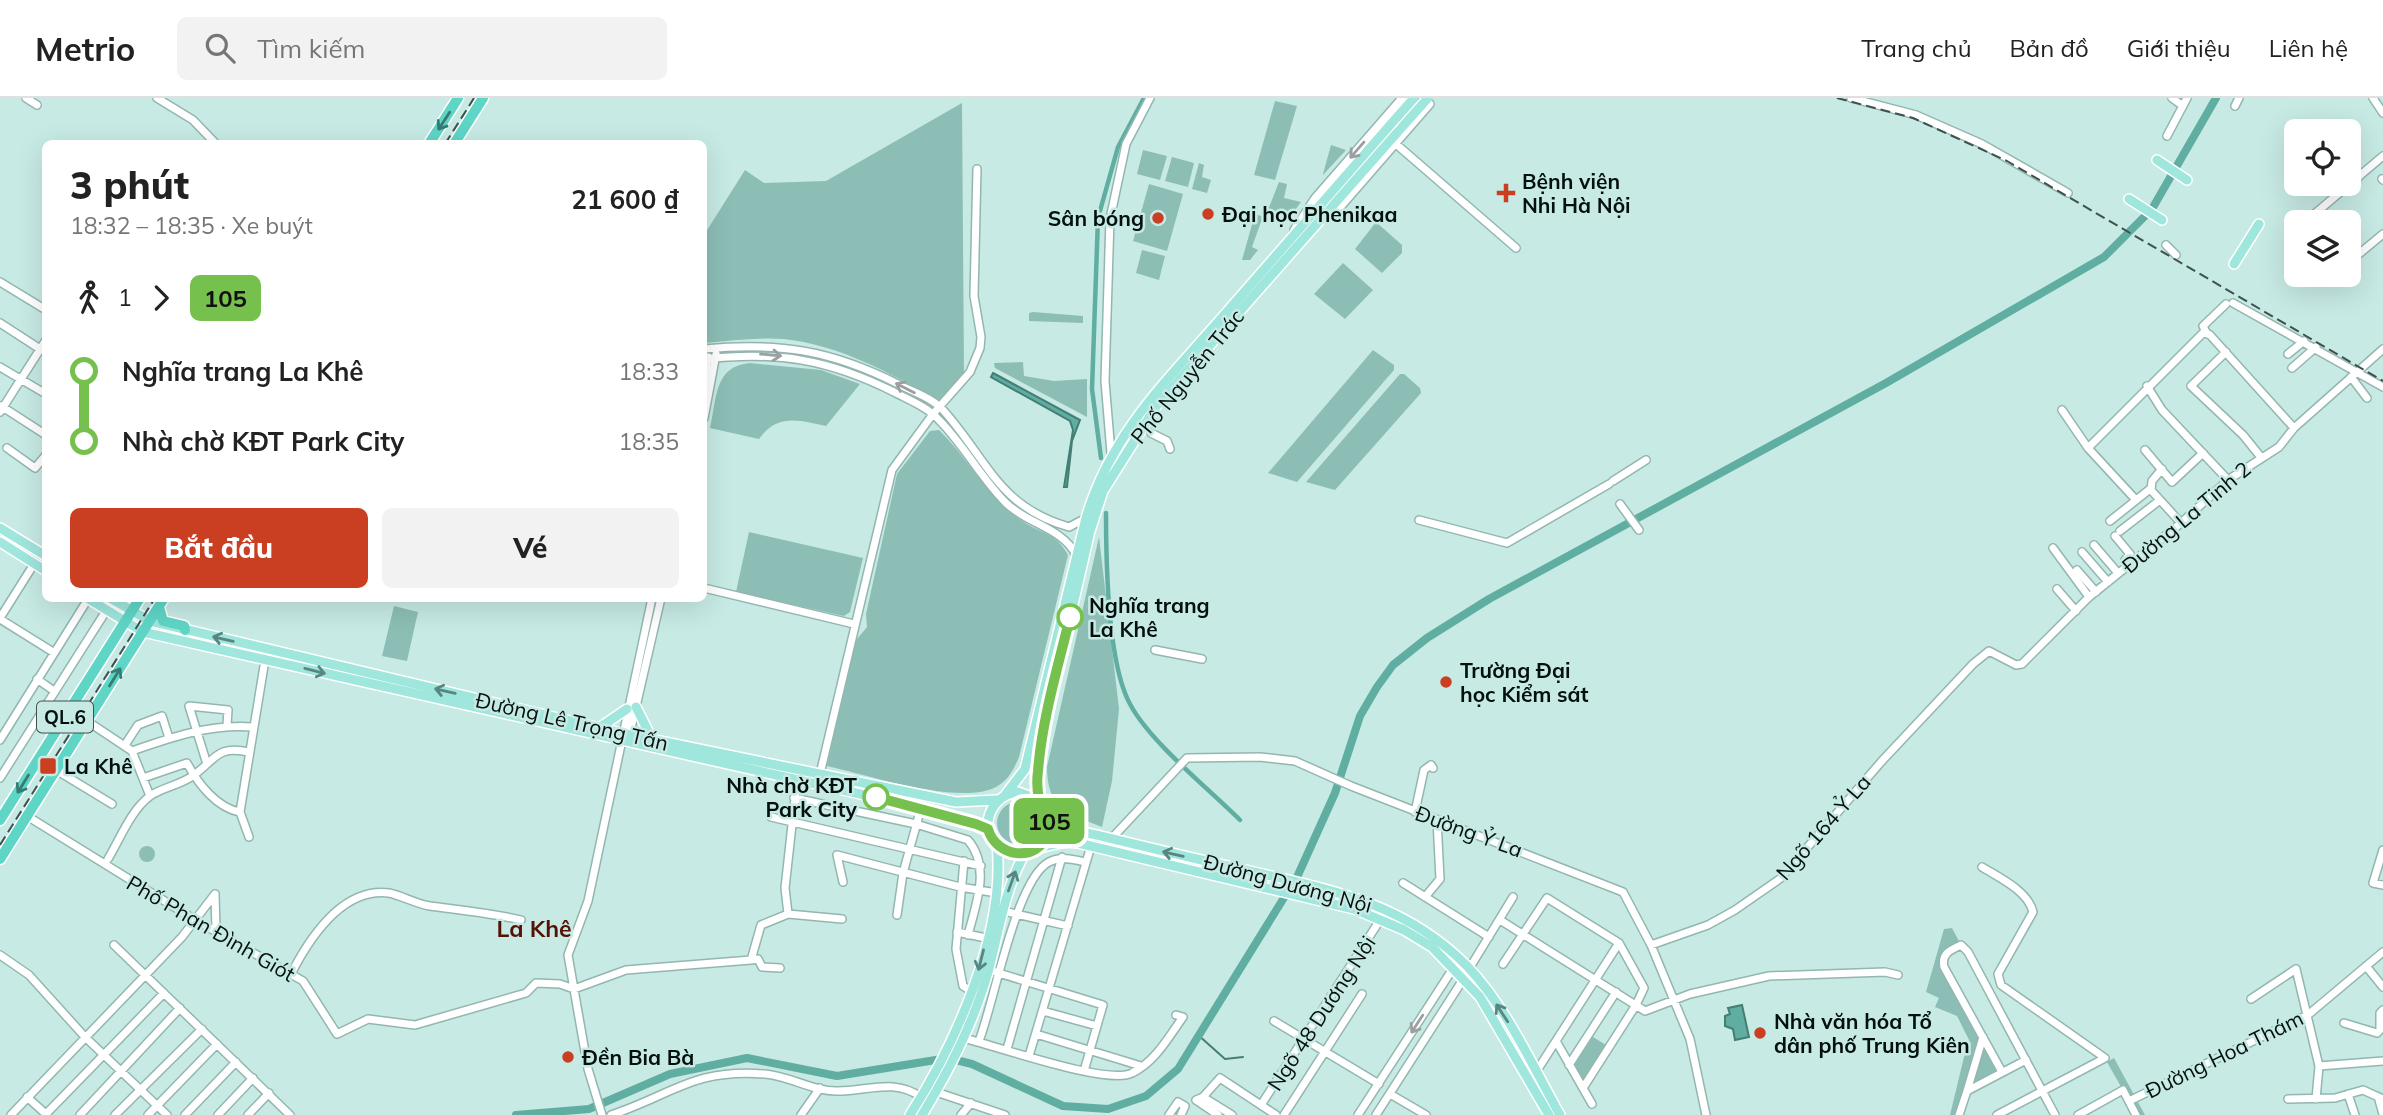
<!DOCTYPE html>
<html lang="vi">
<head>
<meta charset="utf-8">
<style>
	:root { --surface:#fff; --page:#f2f2f2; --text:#222; --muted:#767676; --line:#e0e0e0; --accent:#ca3f22 }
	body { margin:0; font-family:Mulish,sans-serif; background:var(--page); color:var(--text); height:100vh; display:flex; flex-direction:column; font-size:26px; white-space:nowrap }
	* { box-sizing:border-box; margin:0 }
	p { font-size:23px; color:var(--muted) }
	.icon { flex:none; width:38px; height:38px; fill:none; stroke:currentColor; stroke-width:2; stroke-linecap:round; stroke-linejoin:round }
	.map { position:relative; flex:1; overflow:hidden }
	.drawer { position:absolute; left:42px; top:42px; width:665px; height:462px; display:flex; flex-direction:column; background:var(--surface); border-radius:10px; box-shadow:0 7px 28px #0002 }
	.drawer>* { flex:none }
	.badge { padding:0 14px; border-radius:10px; font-size:24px; line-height:46px }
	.controls { position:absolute; left:2284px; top:21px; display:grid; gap:14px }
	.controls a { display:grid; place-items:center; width:77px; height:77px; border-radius:10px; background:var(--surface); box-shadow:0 7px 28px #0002; font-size:35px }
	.map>.badge { position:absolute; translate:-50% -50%; box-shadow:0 0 0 4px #fff }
	.legs { display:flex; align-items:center; gap:10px; height:77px; padding:0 28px; font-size:23px }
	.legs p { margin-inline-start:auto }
	.head { display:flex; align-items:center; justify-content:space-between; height:119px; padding:0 28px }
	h1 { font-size:38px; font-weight:800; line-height:52px }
	.button { display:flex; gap:14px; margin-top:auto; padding:14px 28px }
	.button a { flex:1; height:80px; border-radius:10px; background:var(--accent); color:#fff; font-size:28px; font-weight:800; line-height:80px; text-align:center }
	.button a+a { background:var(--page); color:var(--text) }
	ul { padding:0 28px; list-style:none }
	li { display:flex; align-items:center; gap:24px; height:70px; font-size:26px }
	li i { display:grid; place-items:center; width:10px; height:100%; margin:0 9px; background:currentColor }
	li i::after { content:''; width:18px; height:18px; margin:-9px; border:5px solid; border-radius:50%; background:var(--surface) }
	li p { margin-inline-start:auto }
	li:first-child i { background:linear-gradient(#0000 50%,currentColor 0) }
	li:last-child i { background:linear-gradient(currentColor 50%,#0000 0) }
	header { display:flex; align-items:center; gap:42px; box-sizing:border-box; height:98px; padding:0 35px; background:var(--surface); border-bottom:2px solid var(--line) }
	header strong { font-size:33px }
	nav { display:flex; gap:38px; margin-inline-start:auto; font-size:24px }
	.search { width:490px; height:63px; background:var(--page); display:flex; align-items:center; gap:18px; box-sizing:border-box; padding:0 24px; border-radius:10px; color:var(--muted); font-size:26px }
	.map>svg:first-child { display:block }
	.green { fill:#8cbeb5 }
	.water { fill:#60ada1; stroke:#447e75; stroke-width:2 }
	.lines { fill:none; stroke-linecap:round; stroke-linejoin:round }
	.stream { stroke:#447e75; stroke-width:2 }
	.canal { stroke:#60ada1; stroke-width:4.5 }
	.river { stroke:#60ada1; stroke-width:8 }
	.minor-casing { stroke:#93b6b0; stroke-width:10 }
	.major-casing { stroke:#fff; stroke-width:12 }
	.highway-casing { stroke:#fff; stroke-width:13 }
	.minor { stroke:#fff; stroke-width:7 }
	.major { stroke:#9fe6dd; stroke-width:9 }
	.highway { stroke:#5fd5c6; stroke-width:10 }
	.rail { stroke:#3e514e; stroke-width:2; stroke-dasharray:10 5; stroke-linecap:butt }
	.major-bridge-casing { stroke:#fff; stroke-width:12; stroke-linecap:butt }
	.major-bridge { stroke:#9fe6dd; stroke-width:9 }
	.oneway { stroke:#367c73 }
	.oneway2 { stroke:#9b9f9f }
	.oneway3 { stroke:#598680 }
	.line-1-casing { stroke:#fff; stroke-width:16 }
	.line-1 { stroke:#76c04d; stroke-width:10 }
	.poi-dot { fill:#ca3f22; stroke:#c7eae4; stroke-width:2.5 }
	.stop-1-dot { fill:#fff; stroke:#76c04d; stroke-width:3.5 }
	.labels { text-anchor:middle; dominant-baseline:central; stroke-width:5; stroke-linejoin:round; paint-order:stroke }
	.shield { fill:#c7eae4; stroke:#3e514e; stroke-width:2 }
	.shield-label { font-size:19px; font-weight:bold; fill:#04100e }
	.poi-label { font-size:21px; font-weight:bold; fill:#04100e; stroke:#c7eae4; text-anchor:start }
	.street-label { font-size:21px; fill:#04100e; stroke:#c7eae4 }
	.stop-label { font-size:21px; font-weight:bold; fill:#04100e; stroke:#c7eae4; text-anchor:start }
	.neighbourhood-label { font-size:23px; font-weight:bold; fill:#541104; stroke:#c7eae4 }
</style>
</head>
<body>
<header>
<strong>Metrio</strong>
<div class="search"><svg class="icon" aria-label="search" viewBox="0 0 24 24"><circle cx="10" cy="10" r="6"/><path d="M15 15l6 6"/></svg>Tìm kiếm</div>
<nav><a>Trang chủ</a><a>Bản đồ</a><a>Giới thiệu</a><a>Liên hệ</a></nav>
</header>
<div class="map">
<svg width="2383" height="1017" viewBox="0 0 2383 1017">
	<rect width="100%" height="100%" fill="#c7eae4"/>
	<path class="green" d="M1275 3 1297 8 1275 82 1254 77Z
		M962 5 964 275 939 302C890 276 841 247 784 241 758 239 730 243 704 245V137L745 72 764 85 826 83Z
		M1331 47 1346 52 1323 77V76Z
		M1143 52 1167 58 1160 82 1137 76Z
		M1172 59 1194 65 1188 89 1165 83Z
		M1199 65 1204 67 1202 79 1211 82 1207 95 1192 91Z
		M1279 84 1287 86 1284 100 1301 104 1292 116 1268 112Z
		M1149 86 1183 96 1167 153 1133 143Z
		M1255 116 1283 125 1262 121 1252 149 1258 152 1250 162H1242Z
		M1376 124 1402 147V155L1382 175 1355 151Z
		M1142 152 1165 158 1159 182 1136 175Z
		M1343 165 1373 192 1345 221 1314 196Z
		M1033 214 1083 218V225L1029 223V215Z
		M1373 252 1394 267V272L1297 384 1268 375Z
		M1023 264 1024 278 1054 283 1087 281V319L995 270 994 265Z
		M750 265 821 272 860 286 826 328C799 322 777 315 759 341L710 330C717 300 714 268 750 265Z
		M1400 276H1404L1420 290 1421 295 1335 392 1306 384Z
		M939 332C968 360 988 400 1021 422 1040 436 1056 434 1068 457L1019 659C1014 671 1008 683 996 689 960 708 868 677 827 668L852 554 857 541 867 529 866 516 897 376 930 333Z
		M749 434 863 460 850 514 844 518 736 494Z
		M1099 439 1119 611 1112 683 1102 729C1068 715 1047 711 1047 669Z
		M394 508 418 514 407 563 382 558Z
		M997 725a21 21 0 1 1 42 0a21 21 0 1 1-42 0Z
		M139 756a8 8 0 1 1 16 0a8 8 0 1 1-16 0Z
		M1952 830 1961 847 1941 863 1981 939 1957 1017H1950L1964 959 1971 946 1957 918 1935 909 1939 900 1926 894 1944 831Z
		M1590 937 1609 949 1583 989 1570 967Z
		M1983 940 2002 974 1967 993Z
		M2114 960 2145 1017H2137L2107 964Z"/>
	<path class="water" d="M993 275 1080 322 1072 343 1067 389H1064L1073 332 1070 323 991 279Z
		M1742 907 1749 939 1735 942 1733 931 1725 928V918L1730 916 1728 910Z"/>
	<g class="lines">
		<path class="stream" d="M1197 936 1225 961 1243 959"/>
		<path class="canal" d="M1101 360 1092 291 1098 120 1118 49 1144 0
			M1106 415C1106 463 1108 566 1130 606 1150 644 1208 690 1240 722"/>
		<path class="river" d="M516 1017 589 1011 670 976 747 960 837 978 948 960 972 966 1063 1008 1108 1011 1146 998 1178 971 1298 777 1335 695 1360 618 1377 589 1393 567 1427 540 1489 501 1886 285 2104 159 2152 111 2216 0"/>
		<g class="minor-casing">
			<path id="minor" d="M26 0 37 7
				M157 0 193 22 216 46
				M1851 0 1916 17 1982 46 2068 95
				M2172 0 2183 8
				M2373 0 2383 15
				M2235 8 2239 0
				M2324 32 2325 33
				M2167 38 2187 0
				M1396 46 1516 150
				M2348 66 2358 80
				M2382 81 2383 82
				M1326 118 1337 113 1430 6 1423 0
				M2305 124 2383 58
				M1294 132 1315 100 1402 0
				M2166 147 2176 157
				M2348 165 2383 136
				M0 184 46 212
				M2233 205 2383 289
				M0 225 40 251
				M2206 234 2203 228 2226 206
				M704 251C779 244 831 252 898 286 913 294 933 300 944 313 988 363 999 409 1069 429L1086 420
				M2226 254 2191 288 2243 337 2260 358
				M2288 256 2304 243
				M704 261C777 253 828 261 894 294 909 302 927 309 939 322 964 347 981 380 1006 405 1027 426 1063 430 1076 457
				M0 269 46 296
				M2292 270 2316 249
				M2351 279 2367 300
				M704 284 708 259
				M2147 288 2162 312 2228 382
				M1 308 46 337
				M2062 312 2088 350
				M0 314 46 242
				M704 320 716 256
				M1151 335 1167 343 1170 351
				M7 350 35 370 46 357
				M2145 352 2172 384 2203 355
				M1111 355 1105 283 1110 121 1126 46 1150 0
				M1613 383 1646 362
				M2151 392 2152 383 2162 371
				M2136 402 2088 350 2204 234 2210 237 2294 330
				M1620 406 1639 432
				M1419 422 1507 445 1609 386
				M2110 423 2150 391 2181 425
				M2120 433 2160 402
				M2115 438 2130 456 2125 462 2127 468
				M2094 447 2118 475
				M2053 450 2089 499
				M2082 454 2108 484
				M2077 472 2096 494
				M704 490 854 526
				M2057 491 2076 513
				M0 520 34 466
				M0 521 53 554
				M1155 552 1202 561
				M37 581 54 593
				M87 623 132 653 150 698
				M629 639 661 500
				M0 642 88 501
				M125 647 138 627 162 618 169 640
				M132 653C172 639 210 626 252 629
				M206 663 189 608 228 612 227 627
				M56 672 112 706
				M820 676 892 372 933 316 970 274 980 250 981 239 974 198 977 71
				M0 680 106 513
				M143 680 187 665C198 686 217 710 240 714
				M794 700 916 726 968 742C991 769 976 806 968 837
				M1415 714 1424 672 1431 667 1433 670
				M27 718 197 823 303 883 337 936 368 921 415 927 526 895 536 885 560 886 574 891 626 872 751 862 758 861 762 869 780 870
				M771 719 981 768
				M249 739 240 714 265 562
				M1112 740 1187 660 1260 659 1295 663 1351 688 1623 794 1651 847 1690 941 1706 1017
				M2383 752 2373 785 2383 787
				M108 761C120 741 131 712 150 698 163 689 181 687 194 677 216 661 217 647 249 654
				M964 763 956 851 963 888 971 893
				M1982 769C2000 780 2028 793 2033 814L1998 876 2001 887 2105 960 1997 1017
				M843 784 837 757 960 789 997 795
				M1403 785 1489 839
				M215 796 216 833
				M1425 799 1440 781 1437 722
				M1003 813 1068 828
				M788 816 785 790 797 682
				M897 817 903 775 921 710
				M1500 822 1645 913 1690 896 1769 878 1885 874 1898 877
				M957 834 986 840
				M114 847 290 1017
				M1651 847 1708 827 1735 812 1781 780 1881 664 1973 566 1989 553 2016 567 2022 566 2089 499 2181 425 2228 382 2279 349 2294 330 2383 251
				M0 857 29 877 85 939 167 1017
				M751 862 761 827 788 816 842 821
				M1503 866 1547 800 1619 845 1644 890 1636 907 1583 990
				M2366 868 2383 889
				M1469 871 1513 799
				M989 872 1103 907 1084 973
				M291 876C309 841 342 789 389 795 403 798 416 806 430 808 460 812 491 815 521 822
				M2251 901 2296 871 2319 968 2316 1001
				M1043 913 1097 928
				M1274 923 1379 986
				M2344 925 2377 935 2380 932V915L2383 912
				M1036 936 1141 968
				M963 940C994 947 1108 988 1132 975 1155 964 1168 940 1183 919L1176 917
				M979 943C994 905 1016 781 1049 764 1062 757 1073 762 1086 764
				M1556 943 1592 1006
				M1007 951 1062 759
				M1029 958 1091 748
				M1569 967 1616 894
				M2319 968 2383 963
				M1536 974 1619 845
				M2002 974 1944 869C1941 856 1950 852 1961 847L1968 854 2055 1017
				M1967 993 1983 939
				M936 994 1005 1017
				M1390 996 1426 1017
				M2348 996 2355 1017
				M27 999 47 1017
				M1203 999 1232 1017
				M2288 1001 2335 1000 2363 992 2383 1001
				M2379 1002 2383 1016
				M2129 1003 2309 916 2383 854
				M1261 1007 1380 822
				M46 1016 164 895
				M11 1017 182 839 215 796
				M80 1017 180 910
				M115 1017 202 931
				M148 1017 217 946
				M185 1017 236 964
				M218 1017 253 980
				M248 1017 269 995
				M602 1017 588 971 568 857 588 803 652 500
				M611 1017C672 997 694 970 765 976 790 978 814 994 838 993 868 993 894 980 921 999
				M801 1017 820 990
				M961 1017 971 1005
				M1169 1017 1178 1004 1185 1008 1181 1017
				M1218 1017 1196 1002 1203 999 1220 980 1276 1017
				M1284 1017 1362 896
				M1358 1017 1454 869
				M1376 1017 1464 880
				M1959 1017 1967 993 2026 962
				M2078 1017 2123 992 2136 1017"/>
		</g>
		<g class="major-casing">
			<path id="major" d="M2157 62 2187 82
				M2129 101 2162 122
				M2234 166 2259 126
				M0 430 46 458
				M0 444 46 473
				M87 500 143 534 856 695 959 720 988 731
				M110 500 150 523 621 635 956 704 997 702
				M636 609 652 641
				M599 630 627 611
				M1006 696 1025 671 1086 420C1112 333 1168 282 1226 215 1281 152 1336 89 1391 26
				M1040 702 1038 673 1050 606 1090 433 1103 393 1157 307 1403 28
				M1048 715 1080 733C1134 746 1187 759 1241 771 1326 791 1403 803 1467 868 1507 910 1532 967 1560 1017
				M1041 747C1051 731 1052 716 1040 702L1018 694C985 697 975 744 1009 754 1027 760 1050 741 1078 745L1354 811 1404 832 1432 849 1480 899 1549 1017
				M910 1017C956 945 1006 834 997 747
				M922 1017C949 973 974 924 988 874 999 834 1004 792 1025 755"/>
		</g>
		<g class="highway-casing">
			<path id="highway" d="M429 46 458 0
				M454 46 483 0
				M159 509 163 523 184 528 185 532
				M0 722 140 500
				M0 761 164 500"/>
		</g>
		<use href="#minor" class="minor"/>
		<use href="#major" class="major"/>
		<use href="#highway" class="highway"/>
		<path class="rail" d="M1837 0 1913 20 2007 63 2383 283
			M445 46 474 0
			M0 747 155 500"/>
		<g class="major-bridge-casing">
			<path id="major-bridge" d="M1391 26 1414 0
				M1403 28 1428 0"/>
		</g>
		<use href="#major-bridge" class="major-bridge"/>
	</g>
	<defs><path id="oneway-shaft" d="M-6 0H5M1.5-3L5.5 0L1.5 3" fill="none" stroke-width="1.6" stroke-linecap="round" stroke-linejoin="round" transform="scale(1.75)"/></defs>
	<g class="oneway">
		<use href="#oneway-shaft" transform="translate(444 23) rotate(123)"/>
		<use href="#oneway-shaft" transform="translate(115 579) rotate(-58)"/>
		<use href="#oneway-shaft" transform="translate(23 686) rotate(122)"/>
	</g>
	<g class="oneway2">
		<use href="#oneway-shaft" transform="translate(1357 52) rotate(131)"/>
		<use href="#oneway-shaft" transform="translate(771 257) rotate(5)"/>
		<use href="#oneway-shaft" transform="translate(905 290) rotate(-153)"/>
		<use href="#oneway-shaft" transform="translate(1417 926) rotate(123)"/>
	</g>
	<g class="oneway3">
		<use href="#oneway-shaft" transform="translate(223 541) rotate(-167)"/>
		<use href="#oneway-shaft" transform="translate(315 573) rotate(14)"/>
		<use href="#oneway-shaft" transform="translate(445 593) rotate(-167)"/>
		<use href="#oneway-shaft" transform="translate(1173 756) rotate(-167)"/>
		<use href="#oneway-shaft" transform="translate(1012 783) rotate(-70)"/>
		<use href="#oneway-shaft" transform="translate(981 862) rotate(104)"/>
		<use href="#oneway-shaft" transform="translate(1502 915) rotate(-123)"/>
	</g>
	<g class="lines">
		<g class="line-1-casing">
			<path id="line-1" d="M876 699 976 726 988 731C996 759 1037 766 1048 735 1053 719 1043 713 1039 700 1037 692 1037 681 1038 673 1042 621 1058 569 1070 519"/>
		</g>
		<use href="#line-1" class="line-1"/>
	</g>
	<g class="poi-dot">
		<path d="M1502.5 84.5h7v7h7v7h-7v7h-7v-7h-7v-7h7z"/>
		<circle cx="1208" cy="116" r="7"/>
		<circle cx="1158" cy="120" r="7"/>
		<circle cx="1446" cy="584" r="7"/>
		<rect x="39" y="659" width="18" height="18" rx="3.5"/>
		<circle cx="1760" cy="935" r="7"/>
		<circle cx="568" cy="959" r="7"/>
	</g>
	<g class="stop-1-dot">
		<circle cx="1070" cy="519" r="12"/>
		<circle cx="876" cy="699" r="12"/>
	</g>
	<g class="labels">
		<rect class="shield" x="37" y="603.5" width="56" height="31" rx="5"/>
		<g class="shield-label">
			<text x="65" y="619">QL.6</text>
		</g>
		<g class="poi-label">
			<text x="1522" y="83">Bệnh viện<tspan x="1522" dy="24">Nhi Hà Nội</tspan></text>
			<text x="1222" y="116">Đại học Phenikaa</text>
			<text x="1144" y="120" text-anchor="end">Sân bóng</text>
			<text x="1460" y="572">Trường Đại<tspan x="1460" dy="24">học Kiểm sát</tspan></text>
			<text x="64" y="668">La Khê</text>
			<text x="1774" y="923">Nhà văn hóa Tổ<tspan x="1774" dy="24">dân phố Trung Kiên</tspan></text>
			<text x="582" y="959">Đền Bia Bà</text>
		</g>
		<g class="street-label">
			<text transform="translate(1187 278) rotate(-51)">Phố Nguyễn Trác</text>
			<text transform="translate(2186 419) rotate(-40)">Đường La Tinh 2</text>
			<text transform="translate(572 623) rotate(13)">Đường Lê Trọng Tấn</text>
			<text transform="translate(1823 729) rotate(-49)">Ngõ 164 Ỷ La</text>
			<text transform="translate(1469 733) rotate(20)">Đường Ỷ La</text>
			<text transform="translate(1288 785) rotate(15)">Đường Dương Nội</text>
			<text transform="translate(211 830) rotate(30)">Phố Phan Đình Giót</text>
			<text transform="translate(1321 915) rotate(-57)">Ngõ 48 Dương Nội</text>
			<text transform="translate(2224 956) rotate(-26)">Đường Hoa Thám</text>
		</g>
		<g class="stop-label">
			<text x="1089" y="507">Nghĩa trang<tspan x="1089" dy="24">La Khê</tspan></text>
			<text x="857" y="687" text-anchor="end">Nhà chờ KĐT<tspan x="857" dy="24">Park City</tspan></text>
		</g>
		<g class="neighbourhood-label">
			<text x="534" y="830">La Khê</text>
		</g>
	</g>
</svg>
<div class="controls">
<a><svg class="icon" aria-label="locate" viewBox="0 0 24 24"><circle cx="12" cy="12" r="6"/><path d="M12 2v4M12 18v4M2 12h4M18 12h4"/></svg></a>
<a><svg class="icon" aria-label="layers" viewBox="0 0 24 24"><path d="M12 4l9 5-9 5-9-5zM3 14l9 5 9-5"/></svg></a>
</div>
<b class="badge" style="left:1049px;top:723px;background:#76c04d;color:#111">105</b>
<section class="drawer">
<div class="head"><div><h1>3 phút</h1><p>18:32 – 18:35 · Xe buýt</p></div><b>21 600 ₫</b></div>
<div class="legs"><svg class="icon" aria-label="walk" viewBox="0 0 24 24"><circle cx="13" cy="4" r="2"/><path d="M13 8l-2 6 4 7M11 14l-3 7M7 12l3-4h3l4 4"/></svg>1<svg class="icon" aria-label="forward" viewBox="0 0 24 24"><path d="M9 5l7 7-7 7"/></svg><b class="badge" style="background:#76c04d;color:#111">105</b></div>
<ul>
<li><i style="color:#76c04d"></i><b>Nghĩa trang La Khê</b><p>18:33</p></li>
<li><i style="color:#76c04d"></i><b>Nhà chờ KĐT Park City</b><p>18:35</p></li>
</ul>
<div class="button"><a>Bắt đầu</a><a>Vé</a></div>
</section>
</div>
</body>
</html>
